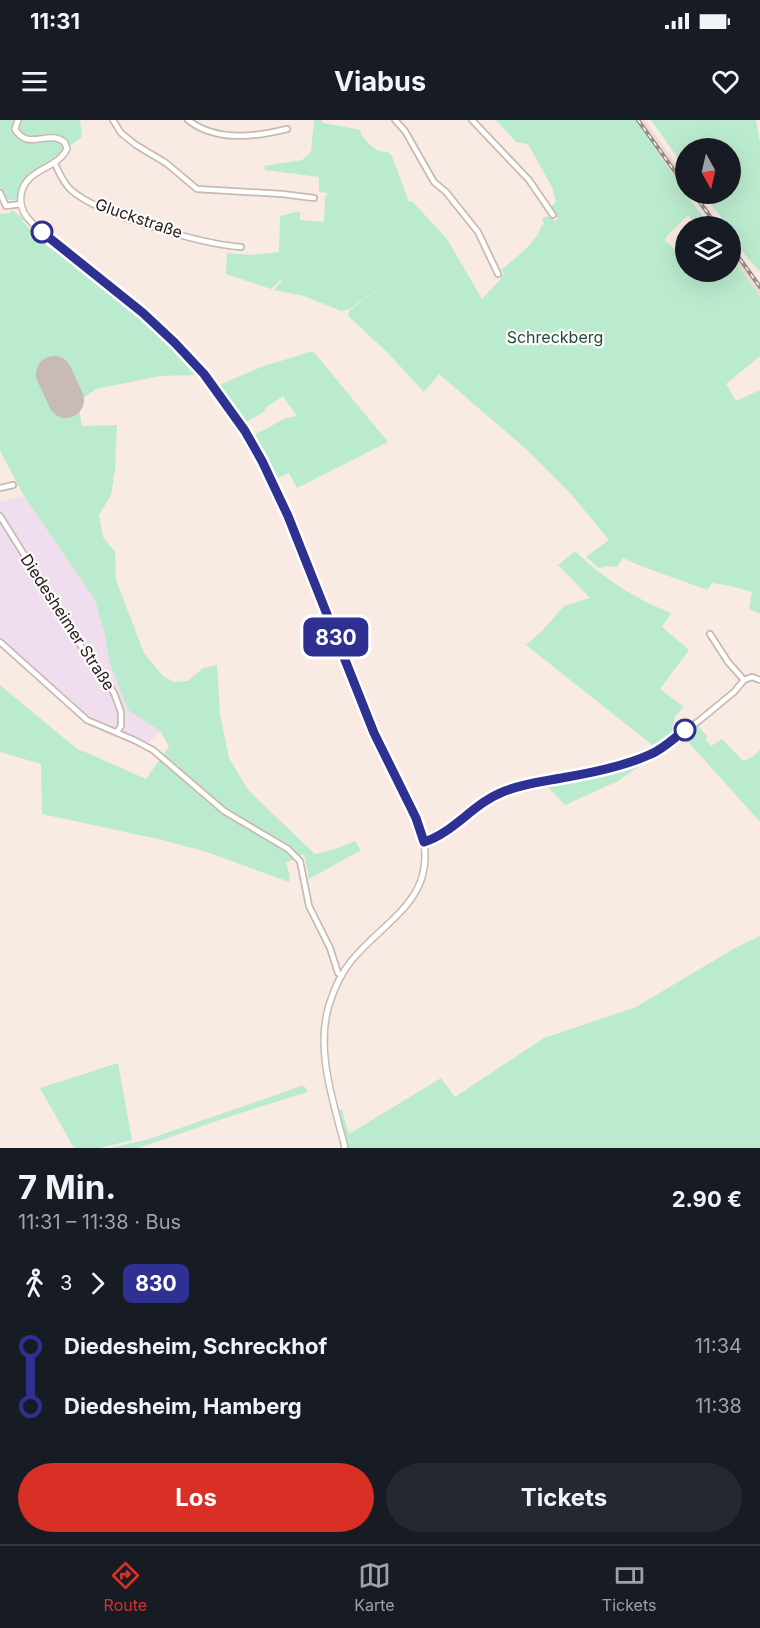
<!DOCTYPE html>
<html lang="de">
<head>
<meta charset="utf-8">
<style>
	:root { --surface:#171b24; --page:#242831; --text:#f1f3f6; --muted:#9ea1a6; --line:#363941; --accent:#d93025 }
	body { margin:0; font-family:Inter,sans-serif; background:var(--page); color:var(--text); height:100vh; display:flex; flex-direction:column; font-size:22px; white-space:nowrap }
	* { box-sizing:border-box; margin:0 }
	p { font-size:20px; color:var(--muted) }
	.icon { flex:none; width:33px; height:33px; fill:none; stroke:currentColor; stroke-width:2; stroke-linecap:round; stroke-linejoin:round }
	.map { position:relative; height:1028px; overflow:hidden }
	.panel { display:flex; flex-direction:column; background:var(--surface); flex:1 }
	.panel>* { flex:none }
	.badge { padding:0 12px; border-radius:9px; font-size:21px; line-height:39px }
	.needle { width:39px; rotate:172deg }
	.tools { position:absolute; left:675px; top:18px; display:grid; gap:12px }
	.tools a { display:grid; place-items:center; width:66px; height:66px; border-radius:50%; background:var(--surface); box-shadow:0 6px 24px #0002; font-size:30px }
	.map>.badge { position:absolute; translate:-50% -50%; box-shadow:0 0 0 3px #fff }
	.legs { display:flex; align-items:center; gap:9px; height:66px; padding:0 18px; font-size:20px }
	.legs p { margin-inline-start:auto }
	.head { display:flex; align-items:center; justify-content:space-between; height:102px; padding:0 18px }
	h1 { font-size:33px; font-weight:700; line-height:45px }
	.action { display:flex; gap:12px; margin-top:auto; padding:12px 18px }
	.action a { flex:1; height:69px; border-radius:36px; background:var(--accent); color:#fff; font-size:24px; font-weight:700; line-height:69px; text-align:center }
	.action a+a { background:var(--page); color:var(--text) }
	ul { padding:0 18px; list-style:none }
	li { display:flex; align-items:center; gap:21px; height:60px; font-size:22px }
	li i { display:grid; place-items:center; width:9px; height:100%; margin:0 8px; background:currentColor }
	li i::after { content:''; width:15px; height:15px; margin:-8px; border:4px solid; border-radius:50%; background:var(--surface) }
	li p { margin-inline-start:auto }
	li:first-child i { background:linear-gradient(#0000 50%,currentColor 0) }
	li:last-child i { background:linear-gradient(currentColor 50%,#0000 0) }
	.status { display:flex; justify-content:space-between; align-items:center; height:42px; padding:0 30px; background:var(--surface); direction:ltr }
	.status svg { height:16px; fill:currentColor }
	header { display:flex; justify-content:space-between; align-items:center; height:78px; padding:0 18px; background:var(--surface); font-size:27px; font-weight:700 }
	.menu { display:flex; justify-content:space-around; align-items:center; height:84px; border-top:2px solid var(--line); background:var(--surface); font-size:16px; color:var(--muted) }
	.menu a { display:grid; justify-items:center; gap:3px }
	.menu .selected { color:var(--accent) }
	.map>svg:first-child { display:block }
	.commercial { fill:#f0dded }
	.built { fill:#f2dcd1 }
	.green { fill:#bbebcf }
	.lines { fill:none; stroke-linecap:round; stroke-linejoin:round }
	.runway { stroke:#c8bbb5; stroke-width:36 }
	.minor-casing { stroke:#c8bab3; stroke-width:8 }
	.tertiary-casing { stroke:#c8bab3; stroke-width:8 }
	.minor { stroke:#fff; stroke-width:4.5 }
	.tertiary { stroke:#fff; stroke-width:5 }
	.rail-casing { stroke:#968c87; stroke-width:4 }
	.rail { stroke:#fdfaf9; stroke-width:1.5; stroke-dasharray:4.5; stroke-linecap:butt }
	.line-1-casing { stroke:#fff; stroke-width:14 }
	.line-1 { stroke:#2e3192; stroke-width:9 }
	.stop-1-dot { fill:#fff; stroke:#2e3192; stroke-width:3 }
	.labels { text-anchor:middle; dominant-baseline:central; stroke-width:4.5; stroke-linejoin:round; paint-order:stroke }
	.street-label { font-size:16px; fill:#221d1a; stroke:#fdfaf9 }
	.park-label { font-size:16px; fill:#1d4e36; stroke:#fdfaf9 }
</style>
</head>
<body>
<div class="status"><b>11:31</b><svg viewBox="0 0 49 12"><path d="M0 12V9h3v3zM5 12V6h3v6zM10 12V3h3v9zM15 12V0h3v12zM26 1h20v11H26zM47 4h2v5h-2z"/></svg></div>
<header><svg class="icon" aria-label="menu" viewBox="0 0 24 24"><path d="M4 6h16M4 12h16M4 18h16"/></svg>Viabus<svg class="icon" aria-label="heart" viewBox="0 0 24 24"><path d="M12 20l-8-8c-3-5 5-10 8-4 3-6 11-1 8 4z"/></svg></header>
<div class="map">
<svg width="760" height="1028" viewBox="0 0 760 1028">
	<rect width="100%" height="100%" fill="#f9eae3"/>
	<path class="commercial" d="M24 376 95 480 105 515 109 541 148 603 160 611 148 623 87 594 71 583 0 518V382Z"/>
	<path class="built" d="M636 0H645L685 57V71Z
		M730 121 760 163V177L731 135Z"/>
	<path class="green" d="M0 0H80L82 17 22 61 16 80H8L0 67Z
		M314 0H322L323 3 361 10 360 13C367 22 375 33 388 32L392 36 409 82 412 81 447 119 482 179 500 160 504 153 501 150C513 140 538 121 541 106L544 104 542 98 550 96 554 101 559 98 553 95 549 89 556 82 552 67 528 24 516 22 496 0H636L686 74 710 106H697L688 95 665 118 666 122 685 137 686 152H730L731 135 760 177V236L726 264 736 281 760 270V494L749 489 752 472 731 466 712 463 707 470C679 459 651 451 623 438L617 447 607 446 599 448 586 437 609 420 570 373 526 329 439 254 424 272 386 231 349 197 348 193 350 190 391 159 350 189 341 191 304 176 274 170 285 156 271 169 226 154 227 133 252 135 279 132 280 96 300 91V100L324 102 325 77 328 73 319 72V57L265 50 264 46 302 40 311 32Z
		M651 0H756L760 23V152C750 140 732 123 730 106H728L703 74H730V28H686L685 48Z
		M12 90 23 98V102L49 128 51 126 63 132 143 193 175 223 200 255 160 256 96 269 78 282 82 306 117 305 115 350 111 375 99 395 103 417 115 432 116 460 144 533 163 556 174 562 188 561 203 548 217 545 220 594 229 638 249 671 315 734 335 729 355 721 361 730 309 759 304 734 286 743 290 756 289 762 207 732 158 719 42 694 41 644 0 632V565L76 628 146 659 169 626 160 611 128 590 109 541 105 515 95 480 24 376 0 331V94L10 93Z
		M313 231 388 322 297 368 289 353 278 358 254 315 286 298 297 296 281 274 282 277 265 288 266 290 245 303 219 265 261 247Z
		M575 431C604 459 634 478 671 493L662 507 689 530 660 569 684 587 675 596 671 615 656 628 526 525 541 512 564 486 590 478 558 445Z
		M698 606 708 617 705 619 711 626 722 619 743 641 752 637 760 630V702L683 616Z
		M656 635 618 661 565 685 546 665 608 653Z
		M760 816V1028H348L339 990H342L349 1014 441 958 455 977 544 918 636 887 735 828Z
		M118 943 132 1020 100 1028H74L40 968Z
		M301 966 305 967 308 972 231 996 139 1028H110L149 1019Z"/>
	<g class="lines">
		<path class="runway" d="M54 254 66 280"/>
		<g class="minor-casing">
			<path id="minor" d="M113 0 121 13 136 25 166 43 197 69 282 74 314 78
				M188 0C216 22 255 17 287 9
				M395 0 405 11 434 62 446 72 478 112 498 154
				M472 0 529 60 553 95
				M54 42C59 52 63 63 71 70 99 95 202 124 241 127
				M0 73 6 86 21 84
				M0 368 13 365
				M0 396 81 526 114 573 121 592V606L117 612
				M710 514 728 542 744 560
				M0 522 87 600 134 620 153 630 224 691 288 729 300 741 309 786 330 828 338 853 341 855
				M425 722 440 716 483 681 506 670 534 662 567 657 620 646 654 634 700 600 734 572 744 560 752 557 760 560"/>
		</g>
		<g class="tertiary-casing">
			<path id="tertiary" d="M18 0 15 9C28 32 50 8 65 23L67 29C57 50 25 48 21 75 20 82 22 90 26 96 39 113 58 123 75 137 120 174 168 210 205 256 279 348 313 460 356 569 365 593 375 617 386 640 397 663 411 685 421 708 440 778 389 796 352 840 341 853 334 869 329 885 315 931 334 983 345 1028"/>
		</g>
		<use href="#minor" class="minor"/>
		<use href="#tertiary" class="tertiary"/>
		<g class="rail-casing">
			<path id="rail" d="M638 0 686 67
				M694 74 717 106
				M730 125 760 167"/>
		</g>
		<use href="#rail" class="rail"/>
	</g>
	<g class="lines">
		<g class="line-1-casing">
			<path id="line-1" d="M42 112 143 193 175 223 204 254 245 311 262 341 288 396 374 613 416 698 424 722C455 712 473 683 505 671 525 663 546 661 567 657 596 652 625 646 651 634 663 629 674 618 685 610"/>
		</g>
		<use href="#line-1" class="line-1"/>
	</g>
	<g class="stop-1-dot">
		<circle cx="42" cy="112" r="10"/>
		<circle cx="685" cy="610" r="10"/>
	</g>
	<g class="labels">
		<g class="street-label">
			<text transform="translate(139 98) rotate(19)">Gluckstraße</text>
			<text transform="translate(68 502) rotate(57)">Diedesheimer Straße</text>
		</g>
		<g class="park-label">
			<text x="555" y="217">Schreckberg</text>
		</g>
	</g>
</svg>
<div class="tools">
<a><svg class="needle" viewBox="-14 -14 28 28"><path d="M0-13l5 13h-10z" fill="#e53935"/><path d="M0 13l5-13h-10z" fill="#9ea1a6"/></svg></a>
<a><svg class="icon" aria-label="layers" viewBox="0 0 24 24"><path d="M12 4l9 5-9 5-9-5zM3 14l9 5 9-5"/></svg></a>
</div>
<b class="badge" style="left:336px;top:517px;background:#2e3192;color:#fff">830</b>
</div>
<section class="panel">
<div class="head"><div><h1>7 Min.</h1><p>11:31 – 11:38 · Bus</p></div><b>2.90 €</b></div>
<div class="legs"><svg class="icon" aria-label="walk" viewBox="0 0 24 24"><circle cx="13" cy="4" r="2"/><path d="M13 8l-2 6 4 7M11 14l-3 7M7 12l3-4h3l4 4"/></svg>3<svg class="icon" aria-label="forward" viewBox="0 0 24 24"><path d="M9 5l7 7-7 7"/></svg><b class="badge" style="background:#2e3192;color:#fff">830</b></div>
<ul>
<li><i style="color:#2e3192"></i><b>Diedesheim, Schreckhof</b><p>11:34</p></li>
<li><i style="color:#2e3192"></i><b>Diedesheim, Hamberg</b><p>11:38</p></li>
</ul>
<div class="action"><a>Los</a><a>Tickets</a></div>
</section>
<nav class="menu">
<a class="selected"><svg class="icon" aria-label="directions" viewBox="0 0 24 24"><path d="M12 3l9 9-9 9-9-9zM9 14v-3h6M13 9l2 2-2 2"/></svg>Route</a>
<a><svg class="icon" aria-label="map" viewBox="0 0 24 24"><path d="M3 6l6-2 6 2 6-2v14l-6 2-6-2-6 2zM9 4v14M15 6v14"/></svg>Karte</a>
<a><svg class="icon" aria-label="tickets" viewBox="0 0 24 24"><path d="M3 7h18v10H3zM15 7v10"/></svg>Tickets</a>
</nav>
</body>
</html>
